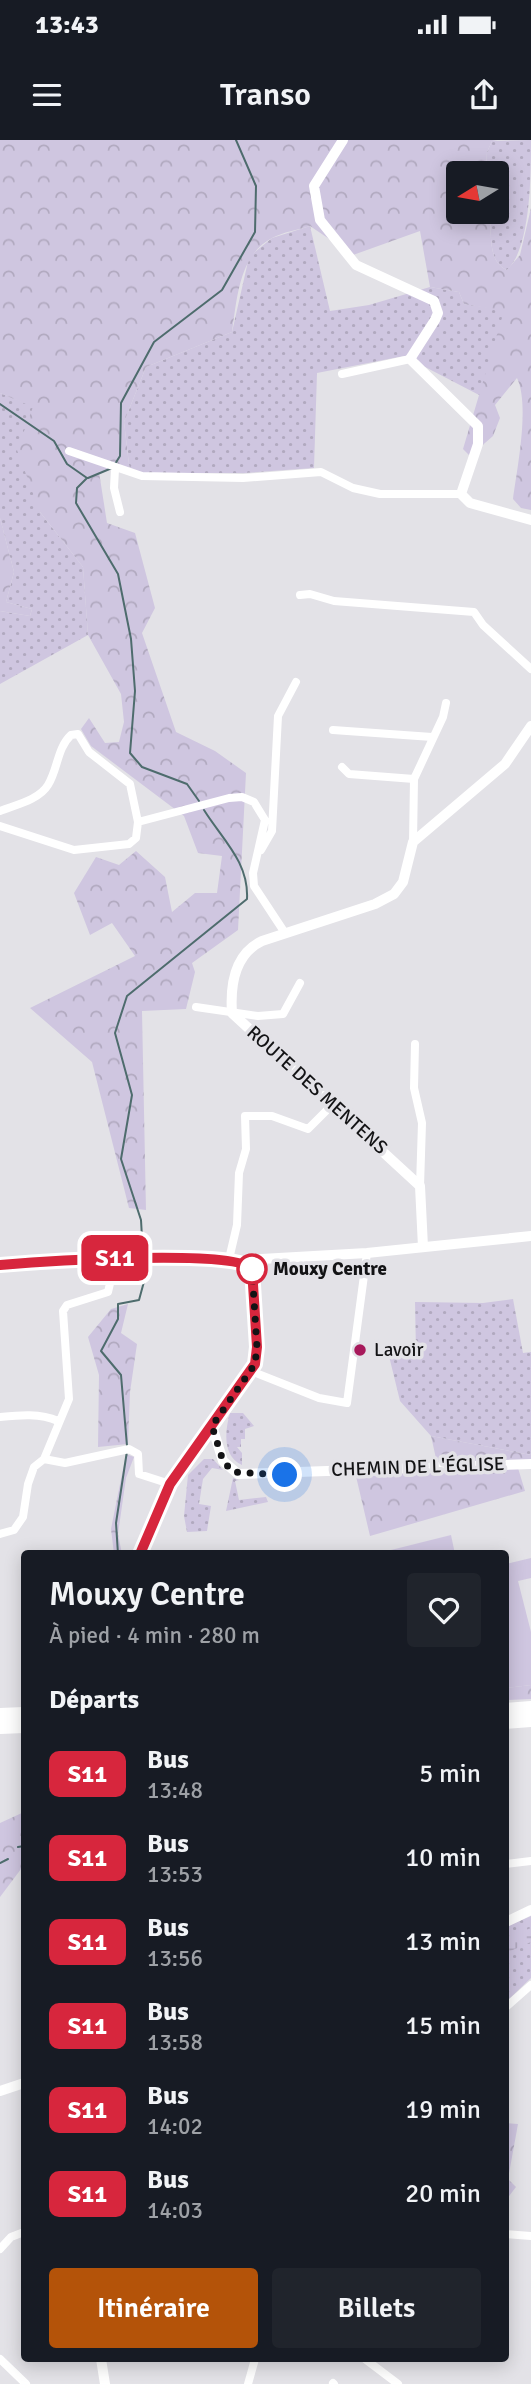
<!DOCTYPE html>
<html lang="fr">
<head>
<meta charset="utf-8">
<style>
	:root { --surface:#171b24; --page:#20242c; --text:#f1f3f6; --muted:#9ea1a6; --accent:#b45309 }
	body { margin:0; font-family:Signika,sans-serif; background:var(--page); color:var(--text); height:100vh; display:flex; flex-direction:column; font-size:26px; white-space:nowrap }
	* { box-sizing:border-box; margin:0 }
	p { font-size:23px; color:var(--muted) }
	.icon { flex:none; width:38px; height:38px; fill:none; stroke:currentColor; stroke-width:2; stroke-linecap:round; stroke-linejoin:round }
	.map { position:relative; flex:1; overflow:hidden }
	.sheet { position:absolute; left:21px; top:1410px; width:488px; height:812px; display:flex; flex-direction:column; background:var(--surface); border-radius:7px; box-shadow:0 4px 18px #0003 }
	.sheet>* { flex:none }
	.badge { padding:0 14px; border-radius:10px; font-size:24px; line-height:46px }
	.needle { width:46px; rotate:259deg }
	.buttons { position:absolute; left:446px; top:21px; display:grid; gap:14px }
	.buttons a { display:grid; place-items:center; width:63px; height:63px; border-radius:7px; background:var(--surface); box-shadow:0 4px 18px #0003; font-size:35px }
	.you { position:absolute; width:35px; height:35px; margin:-18px; border:5px solid #fff; border-radius:50%; background:#1a73e8; box-shadow:0 0 0 10px #1a73e833 }
	.map>.badge { position:absolute; translate:-50% -50%; box-shadow:0 0 0 4px #fff }
	h2 { padding:0 28px; font-size:26px; line-height:63px }
	.round { display:grid; place-items:center; flex:none; width:74px; height:74px; border-radius:7px; background:var(--page) }
	.headline { display:flex; align-items:center; justify-content:space-between; height:119px; padding:0 28px }
	h1 { font-size:33px; font-weight:600; line-height:52px }
	.action { display:flex; gap:14px; margin-top:auto; padding:14px 28px }
	.action a { flex:1; height:80px; border-radius:7px; background:var(--accent); color:#fff; font-size:28px; font-weight:600; line-height:80px; text-align:center }
	.action a+a { background:var(--page); color:var(--text) }
	ul { padding:0; list-style:none }
	li { display:flex; align-items:center; gap:21px; height:84px; padding:0 28px }
	li div { flex:1 }
	li b { display:block; font-size:26px }
	li em { font-style:normal }
	li .badge { min-width:77px; font-weight:700; text-align:center }
	.status { display:flex; justify-content:space-between; align-items:center; height:49px; padding:0 35px; background:var(--surface); direction:ltr }
	.status svg { height:19px; fill:currentColor }
	header { display:flex; justify-content:space-between; align-items:center; height:91px; padding:0 28px; background:var(--surface); font-size:32px; font-weight:600 }
	.map>svg:first-child { display:block }
	.grass { fill:url(#grass-dots) }
	.forest { fill:url(#forest-crowns) }
	.wetland { fill:url(#wetland-marsh) }
	.pitch { fill:#cfc6e0 }
	.lines { fill:none; stroke-linecap:round; stroke-linejoin:round }
	.stream { stroke:#4e6c6d; stroke-width:2 }
	.street { stroke:#fff; stroke-width:8 }
	.secondary { stroke:#fff; stroke-width:10 }
	.highway { stroke:#fff; stroke-width:14 }
	.line-casing { stroke:#fff; stroke-width:16 }
	.line { stroke:#d7263d; stroke-width:10 }
	.walk { stroke:#131315; stroke-width:7; stroke-dasharray:0 12.6 }
	.stop-dot { fill:#fff; stroke:#d7263d; stroke-width:3.5 }
	.poi-dot { fill:#a7195b; stroke:#e3e2e7; stroke-width:2.5 }
	.labels { text-anchor:middle; dominant-baseline:central; stroke-width:7; stroke-linejoin:round; paint-order:stroke }
	.street-label { font-size:19px; fill:#131315; stroke:#e3e2e7 }
	.stop-label { font-size:19px; font-weight:bold; fill:#131315; stroke:#e3e2e7; text-anchor:start }
	.poi-label { font-size:19px; fill:#131315; stroke:#e3e2e7; text-anchor:start }
</style>
</head>
<body>
<div class="status"><b>13:43</b><svg viewBox="0 0 49 12"><path d="M0 12V9h3v3zM5 12V6h3v6zM10 12V3h3v9zM15 12V0h3v12zM26 1h20v11H26zM47 4h2v5h-2z"/></svg></div>
<header><svg class="icon" aria-label="menu" viewBox="0 0 24 24"><path d="M4 6h16M4 12h16M4 18h16"/></svg>Transo<svg class="icon" aria-label="share" viewBox="0 0 24 24"><path d="M12 15V3M7 8l5-5 5 5M5 13v7h14v-7"/></svg></header>
<div class="map">
<svg width="531" height="2244" viewBox="0 0 531 2244">
	<defs>
		<pattern id="grass-dots" width="8" height="8" patternUnits="userSpaceOnUse" patternTransform="scale(1.75)"><rect width="8" height="8" fill="#cfc6e0"/><path d="M2 2h.1M6 6h.1" fill="none" stroke="#b1a9bf" stroke-width="1.8" stroke-linecap="round"/></pattern>
		<pattern id="forest-crowns" width="20" height="18" patternUnits="userSpaceOnUse" patternTransform="scale(1.75)"><rect width="20" height="18" fill="#cfc6e0"/><path d="M2 6a3 3 0 1 1 6 0M12 15a3 3 0 1 1 6 0" fill="none" stroke="#b1a9bf"/></pattern>
		<pattern id="wetland-marsh" width="20" height="14" patternUnits="userSpaceOnUse" patternTransform="scale(1.75)"><rect width="20" height="14" fill="#cfc6e0"/><path d="M1 5h8M5 5V1M11 12h8M15 12V8" fill="none" stroke="#b1a9bf"/></pattern>
	</defs>
	<rect width="100%" height="100%" fill="#e3e2e7"/>
	<path class="grass" d="M531 0C531 34 531 108 507 130 486 121 493 92 489 72H497V33H486L487 12 492 1Z
		M310 86 330 171 369 165 430 147 459 152 464 164 505 170 481 256 404 216 317 233 314 328 244 333H130L124 282 146 227 232 192 249 117 272 98Z
		M0 253 33 266 40 372 83 427 88 495 0 544V471L30 476 32 469 6 462 14 432 0 378Z
		M513 1159 523 1213 531 1212V1315L431 1296 400 1261 389 1216 416 1212 415 1162 483 1163Z
		M230 1273H243L254 1286 245 1289V1299H241V1307H237L242 1313V1325C222 1316 225 1290 230 1273Z
		M204 1319H213L223 1330 212 1328 203 1339 199 1364 211 1366 207 1391 187 1392 184 1376 188 1335Z
		M233 1338 239 1340 235 1341 239 1360 266 1357 268 1362 226 1371Z
		M531 1776V1838L506 1862V1787Z"/>
	<path class="forest" d="M0 0H498L492 1 487 12 486 33H458V72H489C493 92 486 121 507 130L520 115 531 68V370L521 368 513 359C517 329 530 265 517 238L495 265 500 278 493 296 470 316 463 309 504 171 464 164 459 152 430 147 420 91 353 115 310 86C298 90 283 92 272 98 239 115 237 159 232 192L146 227 124 282 130 333 115 329 99 332 107 383 135 393 155 468 142 493 176 592 215 611 246 633 238 790 192 823 195 832 186 869 142 871 146 1070 129 1068 92 922 30 868 135 816 112 783 90 795 74 753 96 717 119 725 136 711 165 737 172 772 195 753H217L222 716 198 713 184 676 91 606 81 589 89 578 105 603 119 602 124 582 121 554 88 495 83 427 40 372 17 310 33 267 0 253Z
		M0 378 14 432 6 462 32 469 30 476 0 471Z
		M128 1164 121 1193 137 1204 130 1252 128 1304 98 1307 99 1235 88 1197 111 1169Z
		M431 1296 531 1315V1327L518 1328 525 1351 370 1396 355 1332 437 1323Z
		M126 1314 134 1317 126 1338 118 1394 122 1414H114L111 1389Z
		M531 1545V1559L506 1560V1548Z
		M24 1672V1725L0 1757V1683Z
		M506 1983 518 1984 508 2039 516 2047 506 2060Z"/>
	<path class="wetland" d="M531 1788V1802L506 1813V1798Z"/>
	<path class="pitch" d="M451 1395 455 1414H375Z
		M531 1418V1438L518 1441 531 1492V1545L506 1548V1424Z"/>
	<g class="lines">
		<path class="stream" d="M0 264 54 301 67 324 87 338 77 348 76 363 118 434 131 499 135 551 130 613 142 627 187 644 199 661
			M115 324 120 316 121 263 154 202 222 150 255 92 256 46 236 0
			M88 338 112 328
			M143 1115 141 1080 121 1019 132 955 115 893 127 856 247 759C249 722 222 699 204 670
			M127 1306 121 1235 101 1211 118 1179V1164L139 1160 145 1138 144 1124
			M118 1414 116 1383 127 1311
			M18 1707 24 1706
			M0 1723 8 1719"/>
		<path class="street" d="M342 234 410 219
			M69 311 142 336 243 338 321 332 353 348 380 354H461
			M115 329 114 348 120 372
			M300 455 310 454 334 461 474 472 483 485 531 529
			M333 590 432 597
			M342 627 349 634 414 639
			M0 671C15 665 39 660 48 645 58 629 57 608 71 595L78 594 89 612 130 644 138 682 229 658 242 657 254 662 265 680 253 733 254 746 285 793
			M0 686 74 710 129 704 136 698 138 682
			M413 702 414 639 443 577 446 563
			M261 710 272 691 278 576 296 542
			M196 867 258 876 283 874 300 843
			M415 904 414 948 422 983 420 1046
			M229 1119 237 1085 239 1033 246 1009 245 976H272L308 989 333 964
			M251 1231 319 1258 347 1263 367 1113
			M0 1277C20 1275 40 1273 58 1281
			M44 1319 65 1323 129 1309 138 1314 139 1334 170 1344
			M0 1394 14 1390 23 1377 28 1344 34 1327 44 1319 69 1259 63 1171 67 1165 108 1152 116 1118
			M506 1724 531 1721
			M506 1867 531 1845
			M506 2094 531 2096
			M0 2109 11 2097 24 2092
			M0 2219 26 2244
			M365 2219 398 2244
			M333 2243 334 2244
			M248 2244 255 2219"/>
		<path class="secondary" d="M343 0 314 46 320 80 356 125 434 161 438 173 435 180 410 219 478 286V304L461 354 470 363 531 380
			M423 1107 420 1046 232 873C230 844 235 814 262 801L375 764 394 754 403 742 413 702 505 624 531 586
			M0 1125C34 1122 239 1108 252 1129L257 1207 255 1224 170 1344 140 1414
			M245 1128 261 1119 367 1113 531 1096
			M212 1286 223 1321 238 1334 531 1324
			M506 1782 531 1770
			M0 1951 24 1943
			M101 2219 105 2244"/>
		<path class="highway" d="M506 1570 531 1568
			M0 1575 24 1574
			M506 1582 531 1580
			M0 1587 24 1586"/>
	</g>
	<g class="lines">
		<g class="line-casing">
			<path id="line" d="M0 1125C34 1122 238 1108 252 1129L257 1207 255 1224 170 1344 140 1414"/>
		</g>
		<use href="#line" class="line"/>
		<path class="walk" d="M252 1129 257 1207 255 1224 212 1286 223 1321 233 1332 285 1335"/>
	</g>
	<circle class="stop-dot" cx="252" cy="1129" r="14"/>
	<circle class="poi-dot" cx="360" cy="1210" r="7"/>
	<g class="labels">
		<g class="street-label">
			<text transform="translate(317 950) rotate(42)">ROUTE DES MENTENS</text>
			<text transform="translate(418 1327) rotate(-2)">CHEMIN DE L'ÉGLISE</text>
		</g>
		<g class="stop-label">
			<text x="273" y="1129">Mouxy Centre</text>
		</g>
		<g class="poi-label">
			<text x="374" y="1210">Lavoir</text>
		</g>
	</g>
</svg>
<div class="buttons">
<a><svg class="needle" viewBox="-14 -14 28 28"><path d="M0-13l5 13h-10z" fill="#e53935"/><path d="M0 13l5-13h-10z" fill="#9ea1a6"/></svg></a>
</div>
<div class="you" style="left:285px;top:1335px"></div>
<b class="badge" style="left:115px;top:1118px;background:#d7263d;color:#fff">S11</b>
<section class="sheet">
<div class="headline"><div><h1>Mouxy Centre</h1><p>À pied · 4 min · 280 m</p></div><a class="round"><svg class="icon" aria-label="heart" viewBox="0 0 24 24"><path d="M12 20l-8-8c-3-5 5-10 8-4 3-6 11-1 8 4z"/></svg></a></div>
<h2>Départs</h2>
<ul>
<li><span class="badge" style="background:#d7263d;color:#fff">S11</span><div><b>Bus</b><p>13:48</p></div><em>5 min</em></li>
<li><span class="badge" style="background:#d7263d;color:#fff">S11</span><div><b>Bus</b><p>13:53</p></div><em>10 min</em></li>
<li><span class="badge" style="background:#d7263d;color:#fff">S11</span><div><b>Bus</b><p>13:56</p></div><em>13 min</em></li>
<li><span class="badge" style="background:#d7263d;color:#fff">S11</span><div><b>Bus</b><p>13:58</p></div><em>15 min</em></li>
<li><span class="badge" style="background:#d7263d;color:#fff">S11</span><div><b>Bus</b><p>14:02</p></div><em>19 min</em></li>
<li><span class="badge" style="background:#d7263d;color:#fff">S11</span><div><b>Bus</b><p>14:03</p></div><em>20 min</em></li>
</ul>
<div class="action"><a>Itinéraire</a><a>Billets</a></div>
</section>
</div>
</body>
</html>
